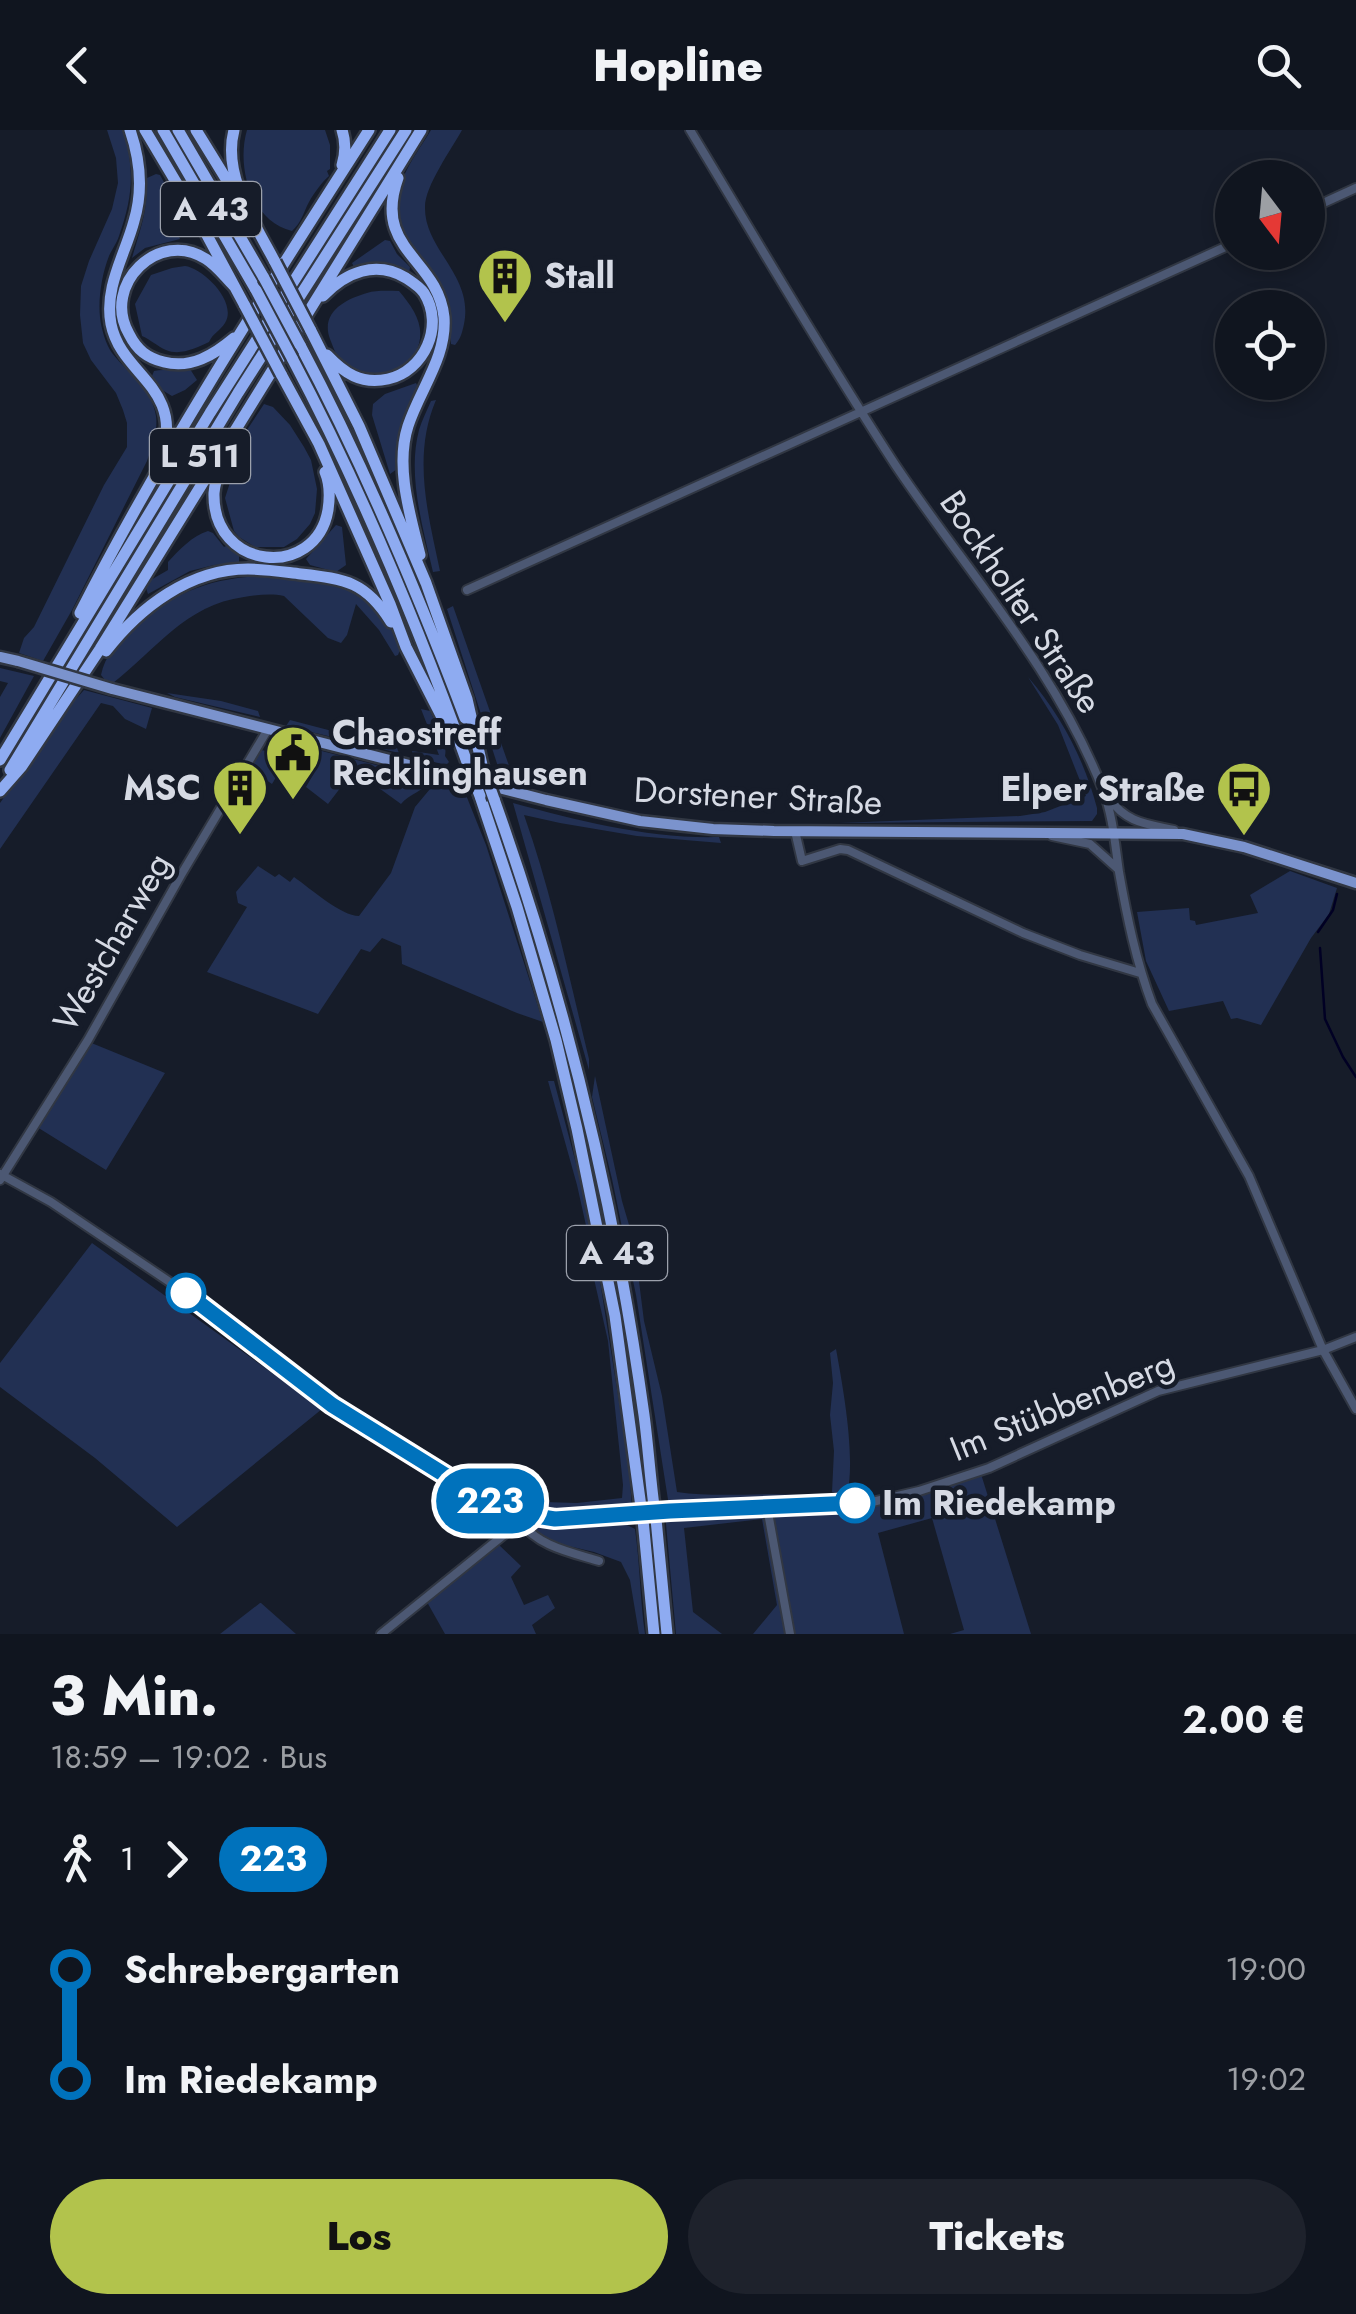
<!DOCTYPE html>
<html lang="de">
<head>
<meta charset="utf-8">
<style>
	:root { --surface:#10151f; --page:#1e222c; --text:#f1f3f6; --muted:#9c9fa4; --line:#30343d; --accent:#b2c34c }
	body { margin:0; font-family:Jost,sans-serif; background:var(--page); color:var(--text); height:100vh; display:flex; flex-direction:column; font-size:38px; white-space:nowrap }
	* { box-sizing:border-box; margin:0 }
	p { font-size:32px; color:var(--muted) }
	.icon { flex:none; width:55px; height:55px; fill:none; stroke:currentColor; stroke-width:2; stroke-linecap:round; stroke-linejoin:round }
	.map { position:relative; height:1504px; overflow:hidden }
	.sheet { display:flex; flex-direction:column; background:var(--surface); flex:1 }
	.sheet>* { flex:none }
	.badge { padding:0 20px; border-radius:32px; font-size:35px; line-height:65px }
	.needle { width:65px; rotate:164deg }
	.fabs { position:absolute; left:1215px; top:30px; display:grid; gap:20px }
	.fabs a { display:grid; place-items:center; width:110px; height:110px; border-radius:50%; background:var(--surface); box-shadow:0 5px 15px #0003,0 0 0 2px var(--line); font-size:50px }
	.map>.badge { position:absolute; translate:-50% -50%; box-shadow:0 0 0 5px #fff }
	.legs { display:flex; align-items:center; gap:15px; height:110px; padding:0 50px; font-size:32px }
	.legs p { margin-inline-start:auto }
	.summary { display:flex; align-items:center; justify-content:space-between; height:170px; padding:0 50px }
	h1 { font-size:55px; font-weight:800; line-height:75px }
	.cta { display:flex; gap:20px; margin-top:auto; padding:20px 50px }
	.cta a { flex:1; height:115px; border-radius:60px; background:var(--accent); color:#111; font-size:40px; font-weight:800; line-height:115px; text-align:center }
	.cta a+a { background:var(--page); color:var(--text) }
	ul { padding:0 50px; list-style:none }
	li { display:flex; align-items:center; gap:35px; height:110px; font-size:38px }
	li i { display:grid; place-items:center; width:15px; height:100%; margin:0 12px; background:currentColor }
	li i::after { content:''; width:25px; height:25px; margin:-12px; border:8px solid; border-radius:50%; background:var(--surface) }
	li p { margin-inline-start:auto }
	li:first-child i { background:linear-gradient(#0000 50%,currentColor 0) }
	li:last-child i { background:linear-gradient(currentColor 50%,#0000 0) }
	header { display:flex; justify-content:space-between; align-items:center; height:130px; padding:0 50px; background:var(--surface); font-size:45px; font-weight:800 }
	.map>svg:first-child { display:block }
	.green { fill:#223053 }
	.lines { fill:none; stroke-linecap:round; stroke-linejoin:round }
	.stream { stroke:#010024; stroke-width:2.5 }
	.minor-casing { stroke:#313743; stroke-width:12 }
	.major-casing { stroke:#313743; stroke-width:15 }
	.highway-casing { stroke:#313743; stroke-width:16 }
	.minor { stroke:#4c5873; stroke-width:8 }
	.major { stroke:#7b93cd; stroke-width:10 }
	.highway { stroke:#8eabf1; stroke-width:11 }
	.major-bridge-casing { stroke:#313743; stroke-width:15; stroke-linecap:butt }
	.highway-bridge-casing { stroke:#313743; stroke-width:16; stroke-linecap:butt }
	.major-bridge { stroke:#7b93cd; stroke-width:10 }
	.highway-bridge { stroke:#8eabf1; stroke-width:11 }
	.line-1-casing { stroke:#fff; stroke-width:22 }
	.line-1 { stroke:#0072bc; stroke-width:15 }
	.stop-1-dot { fill:#fff; stroke:#0072bc; stroke-width:5 }
	.labels { text-anchor:middle; dominant-baseline:central; stroke-width:9; stroke-linejoin:round; paint-order:stroke }
	.shield { fill:#161c29; stroke:#9ca1ac; stroke-width:2.5 }
	.shield-label { font-size:32px; font-weight:bold; fill:#d6dae4 }
	.poi-label { font-size:35px; font-weight:bold; fill:#d6dae4; stroke:#161c29; text-anchor:start }
	.street-label { font-size:35px; fill:#d6dae4; stroke:#161c29 }
	.stop-label { font-size:35px; font-weight:bold; fill:#d6dae4; stroke:#161c29; text-anchor:start }
</style>
</head>
<body>
<header><svg class="icon" aria-label="back" viewBox="0 0 24 24"><path d="M15 5l-7 7 7 7"/></svg>Hopline<svg class="icon" aria-label="search" viewBox="0 0 24 24"><circle cx="10" cy="10" r="6"/><path d="M15 15l6 6"/></svg></header>
<div class="map">
<svg width="1356" height="1504" viewBox="0 0 1356 1504">
	<rect width="100%" height="100%" fill="#161c29"/>
	<path class="green" d="M107 0H123C135 40 133 66 119 106 117 113 112 119 109 126 102 144 98 168 100 187 101 198 106 215 112 223 127 242 153 261 156 286 158 301 152 317 147 331L72 480 43 531 19 523 24 508 34 497 104 355 127 317V293L123 280 116 263 91 230 83 213 80 185 81 156 89 131 112 79 118 53 116 28Z
		M247 0H325L330 15V39L327 41 329 46C322 52 314 63 309 72 303 83 302 92 292 101 251 91 236 37 247 0Z
		M431 0H462C451 20 425 56 425 77 424 120 474 145 464 194 462 203 461 208 455 215L451 214C450 194 448 172 438 153 418 112 381 104 403 48 410 31 422 15 431 0Z
		M156 44 160 45 166 56 171 83 174 85V95L180 109 145 118 132 128C137 110 144 91 146 72 147 63 145 56 147 48Z
		M385 110 390 111 397 124 410 137 409 144C385 133 380 129 354 137L352 133Z
		M185 136C203 138 238 172 225 193 220 201 213 203 209 212 196 218 180 226 166 220 157 216 151 210 142 206L135 174 151 145 172 138Z
		M399 161C415 180 428 199 415 224 403 246 366 252 346 236 337 230 334 219 330 209 320 182 346 169 367 163 376 160 389 161 399 161Z
		M190 239 197 250 185 260 172 266 162 260 152 246 154 241C166 238 177 243 190 239Z
		M416 253 418 257C407 284 397 310 397 339L390 344 372 285 373 274 385 264Z
		M436 270C412 326 428 384 440 441L433 442C423 398 407 345 419 300 422 290 427 280 431 271Z
		M264 274 273 277 290 295 304 317 311 330 317 359 315 383 310 394 297 409 284 417H255L239 407 234 401 225 368 247 300Z
		M336 395 342 397 346 435 336 442 310 435 306 429Z
		M208 401 213 403 224 417 228 415 239 423V433L214 435 190 441 148 464 146 458 149 451 168 440V432C179 420 192 406 208 401Z
		M259 446C322 456 375 446 400 520L398 525 395 526 379 500 356 474 347 505 341 513 328 508 284 466C271 463 257 465 244 467 185 475 157 519 113 553L105 550 101 545C105 525 117 514 131 500 170 464 206 449 259 446Z
		M453 476 514 650 502 649 447 479Z
		M0 538 34 546 0 608V567L8 553 0 551Z
		M1028 547C1061 585 1084 629 1097 678V684L1092 691 839 693 1020 686 1045 682 1086 666 1058 595Z
		M84 560 152 578 146 599 125 589 113 576 101 573 0 719V673L67 579Z
		M167 563 221 571 258 581 260 587 175 567Z
		M421 579 430 581C436 595 448 612 445 626L449 632 446 635 414 627 412 621 439 625Z
		M290 590 397 618 399 623 286 596Z
		M271 608 431 649C425 661 409 664 401 674L354 640 328 674 306 657 314 643 287 629 272 654 249 638 261 620 266 621V626L270 628 273 623 264 615Z
		M435 653 464 660 486 715 543 892 517 883 402 834 401 816 382 808 370 822 361 819 318 884 207 842 247 777 238 773 236 762 258 736 275 747 279 744 290 752 294 747C311 759 341 786 359 786L391 743 415 677Z
		M513 673C579 691 650 709 719 707L721 713 637 706 560 693 524 685C552 764 569 847 589 929V940Z
		M1290 741 1337 758 1329 784 1311 808 1261 895 1237 888 1231 889 1223 871 1169 881 1146 831 1137 782 1189 778 1190 790 1195 791 1196 795 1258 783 1250 765Z
		M89 912 165 943 106 1040 37 997Z
		M595 946 622 1071 634 1112 644 1191 662 1266 677 1362C725 1369 773 1360 820 1367V1370L669 1376 636 1165 612 1049 592 967Z
		M548 951H554L581 1052 599 1145 629 1335 632 1379 558 1384 537 1381 542 1360 544 1372 577 1373 622 1368 623 1355 608 1211 590 1131 593 1127 577 1055Z
		M92 1113 322 1279 177 1397 95 1328 0 1257V1233Z
		M836 1219C843 1257 856 1328 847 1365L832 1362 834 1321 830 1285 833 1253 830 1223Z
		M981 1344 1031 1504H950L964 1500 932 1388 878 1403 904 1504H791L773 1390 778 1383 785 1379 866 1374 843 1386V1390L871 1374Z
		M765 1379 788 1504H753L777 1475 762 1389 684 1398 693 1482 722 1504H676L665 1383Z
		M526 1388 545 1398 627 1395 635 1399C640 1434 640 1469 645 1504H639L630 1450 621 1432 594 1422 547 1411 526 1397Z
		M498 1414 521 1436 511 1447 524 1475 548 1465 555 1478 532 1495 536 1504H445L427 1472Z
		M261 1473 296 1504H220L260 1473Z"/>
	<g class="lines">
		<path class="stream" d="M1318 802 1333 780 1337 764
			M1320 818 1325 889 1343 927 1356 947"/>
		<g class="minor-casing">
			<path id="minor" d="M690 0C758 112 824 226 896 336 967 442 1056 539 1103 660 1113 686 1115 715 1119 742 1127 787 1136 831 1152 874L1249 1046 1323 1220 1356 1279
				M1308 80 1356 58
				M467 460 1232 114
				M1109 668C1126 693 1147 694 1174 700
				M795 701 802 731 840 719 848 720 1023 803 1080 825 1140 843
				M1052 706 1090 714 1118 739
				M0 1044 51 1072 186 1163 332 1275 474 1363 497 1376 522 1384 555 1389 669 1381 872 1372 919 1361 989 1338 1158 1261 1323 1220 1356 1207
				M0 1050 88 910 181 745 268 599
				M767 1377 790 1504
				M519 1390C537 1416 569 1422 599 1431
				M381 1504 516 1395 522 1384"/>
		</g>
		<g class="major-casing">
			<path id="major" d="M0 527 18 531
				M112 559 546 670 640 691 713 699 774 701 1183 704 1244 717 1356 753"/>
		</g>
		<g class="highway-casing">
			<path id="highway" d="M130 0C140 29 143 61 134 91 125 125 104 157 111 194 121 245 182 256 163 323
				M145 0 201 94 245 176
				M163 0 256 160
				M178 0 264 148
				M196 0 236 65
				M234 0C222 45 255 94 275 132
				M342 0C346 12 346 22 342 35
				M398 48C372 120 438 128 444 187 447 227 420 259 408 296 395 336 410 385 420 425
				M323 166C346 142 376 130 406 148 412 152 420 157 424 163 445 196 424 241 388 249 361 255 344 243 327 225
				M310 199 359 296 426 453 467 569 482 635
				M234 208C214 225 191 239 164 232 147 228 137 220 129 204 101 155 159 98 206 129 217 136 225 147 234 156
				M300 215C364 335 417 461 465 588
				M292 228C361 359 418 495 468 635
				M281 244 319 314 390 474 406 517 451 605
				M224 325C220 337 215 350 214 363 212 441 316 450 328 380 330 367 330 354 325 342
				M80 483C165 316 268 158 369 0
				M106 521C140 477 190 439 248 439 266 439 284 442 301 444 346 449 366 452 391 492
				M0 630 210 283 390 0
				M10 640 238 263 406 0
				M0 661 22 636 100 519 421 0
				M480 666 517 777 556 910 577 999 615 1186 641 1377
				M494 669C565 868 615 1076 644 1285 648 1315 650 1346 654 1376
				M656 1389 667 1504
				M643 1390 654 1504"/>
		</g>
		<use href="#minor" class="minor"/>
		<use href="#major" class="major"/>
		<use href="#highway" class="highway"/>
		<g class="major-bridge-casing">
			<path id="major-bridge" d="M18 531 112 559"/>
		</g>
		<g class="highway-bridge-casing">
			<path id="highway-bridge" d="M275 132 310 199
				M264 148 300 215
				M256 160 292 228
				M245 176 281 244
				M468 635 480 666
				M482 635 494 669
				M654 1376 656 1389
				M641 1377 643 1390"/>
		</g>
		<use href="#major-bridge" class="major-bridge"/>
		<use href="#highway-bridge" class="highway-bridge"/>
	</g>
	<g class="lines">
		<g class="line-1-casing">
			<path id="line-1" d="M186 1163 332 1275 474 1363 497 1376 522 1384 555 1389 670 1381 855 1373"/>
		</g>
		<use href="#line-1" class="line-1"/>
	</g>
	<defs>
		<g id="building-pin" transform="scale(2.875)"><path d="M0 17L-7.5 6A9.5 9.5 0 1 1 7.5 6Z" fill="#b2c34c" stroke="#161c29"/><path d="M-4-6H4V6H1V3H-1V6H-4ZM-2.5-4.3h1.7v1.8h-1.7ZM.8-4.3h1.7v1.8H.8ZM-2.5-1h1.7V.8h-1.7ZM.8-1h1.7V.8H.8Z" fill="#111"/></g>
		<g id="civic-pin" transform="scale(2.875)"><path d="M0 17L-7.5 6A9.5 9.5 0 1 1 7.5 6Z" fill="#b2c34c" stroke="#161c29"/><path d="M-.6-6.5H3V-4.5H.6V-3L4-1V1h2V6H-6V1h2V-1L-.6-3ZM-1.2 2.5V6h2.4V2.5Z" fill="#111"/></g>
		<g id="bus-pin" transform="scale(2.875)"><path d="M0 17L-7.5 6A9.5 9.5 0 1 1 7.5 6Z" fill="#b2c34c" stroke="#161c29"/><path d="M-5-6H5V4H4V6H2V4H-2V6H-4V4H-5ZM-3.5-4V0h7V-4ZM-3.5 1.2v1.5H-2V1.2ZM2 1.2v1.5H3.5V1.2Z" fill="#111"/></g>
	</defs>
	<g fill-rule="evenodd">
		<use href="#building-pin" x="505" y="146"/>
		<use href="#civic-pin" x="293" y="623"/>
		<use href="#building-pin" x="240" y="658"/>
		<use href="#bus-pin" x="1244" y="659"/>
	</g>
	<g class="stop-1-dot">
		<circle cx="186" cy="1163" r="18"/>
		<circle cx="855" cy="1373" r="18"/>
	</g>
	<g class="labels">
		<g class="shield">
			<rect x="161" y="52" width="100" height="54" rx="8"/>
			<rect x="150" y="299" width="100" height="54" rx="8"/>
			<rect x="567" y="1096" width="100" height="54" rx="8"/>
		</g>
		<g class="shield-label">
			<text x="211" y="79">A 43</text>
			<text x="200" y="326">L 511</text>
			<text x="617" y="1123">A 43</text>
		</g>
		<g class="poi-label">
			<text x="544" y="146">Stall</text>
			<text x="332" y="603">Chaostreff<tspan x="332" dy="40">Recklinghausen</tspan></text>
			<text x="201" y="658" text-anchor="end">MSC</text>
			<text x="1205" y="659" text-anchor="end">Elper Straße</text>
		</g>
		<g class="street-label">
			<text transform="translate(1021 472) rotate(56)">Bockholter Straße</text>
			<text transform="translate(758 666) rotate(3)">Dorstener Straße</text>
			<text transform="translate(112 812) rotate(-60)">Westcharweg</text>
			<text transform="translate(1062 1276) rotate(-22)">Im Stübbenberg</text>
		</g>
		<g class="stop-label">
			<text x="882" y="1373">Im Riedekamp</text>
		</g>
	</g>
</svg>
<div class="fabs">
<a><svg class="needle" viewBox="-14 -14 28 28"><path d="M0-13l5 13h-10z" fill="#e53935"/><path d="M0 13l5-13h-10z" fill="#9c9fa4"/></svg></a>
<a><svg class="icon" aria-label="locate" viewBox="0 0 24 24"><circle cx="12" cy="12" r="6"/><path d="M12 2v4M12 18v4M2 12h4M18 12h4"/></svg></a>
</div>
<b class="badge" style="left:490px;top:1371px;background:#0072bc;color:#fff">223</b>
</div>
<section class="sheet">
<div class="summary"><div><h1>3 Min.</h1><p>18:59 – 19:02 · Bus</p></div><b>2.00 €</b></div>
<div class="legs"><svg class="icon" aria-label="walk" viewBox="0 0 24 24"><circle cx="13" cy="4" r="2"/><path d="M13 8l-2 6 4 7M11 14l-3 7M7 12l3-4h3l4 4"/></svg>1<svg class="icon" aria-label="forward" viewBox="0 0 24 24"><path d="M9 5l7 7-7 7"/></svg><b class="badge" style="background:#0072bc;color:#fff">223</b></div>
<ul>
<li><i style="color:#0072bc"></i><b>Schrebergarten</b><p>19:00</p></li>
<li><i style="color:#0072bc"></i><b>Im Riedekamp</b><p>19:02</p></li>
</ul>
<div class="cta"><a>Los</a><a>Tickets</a></div>
</section>
</body>
</html>
